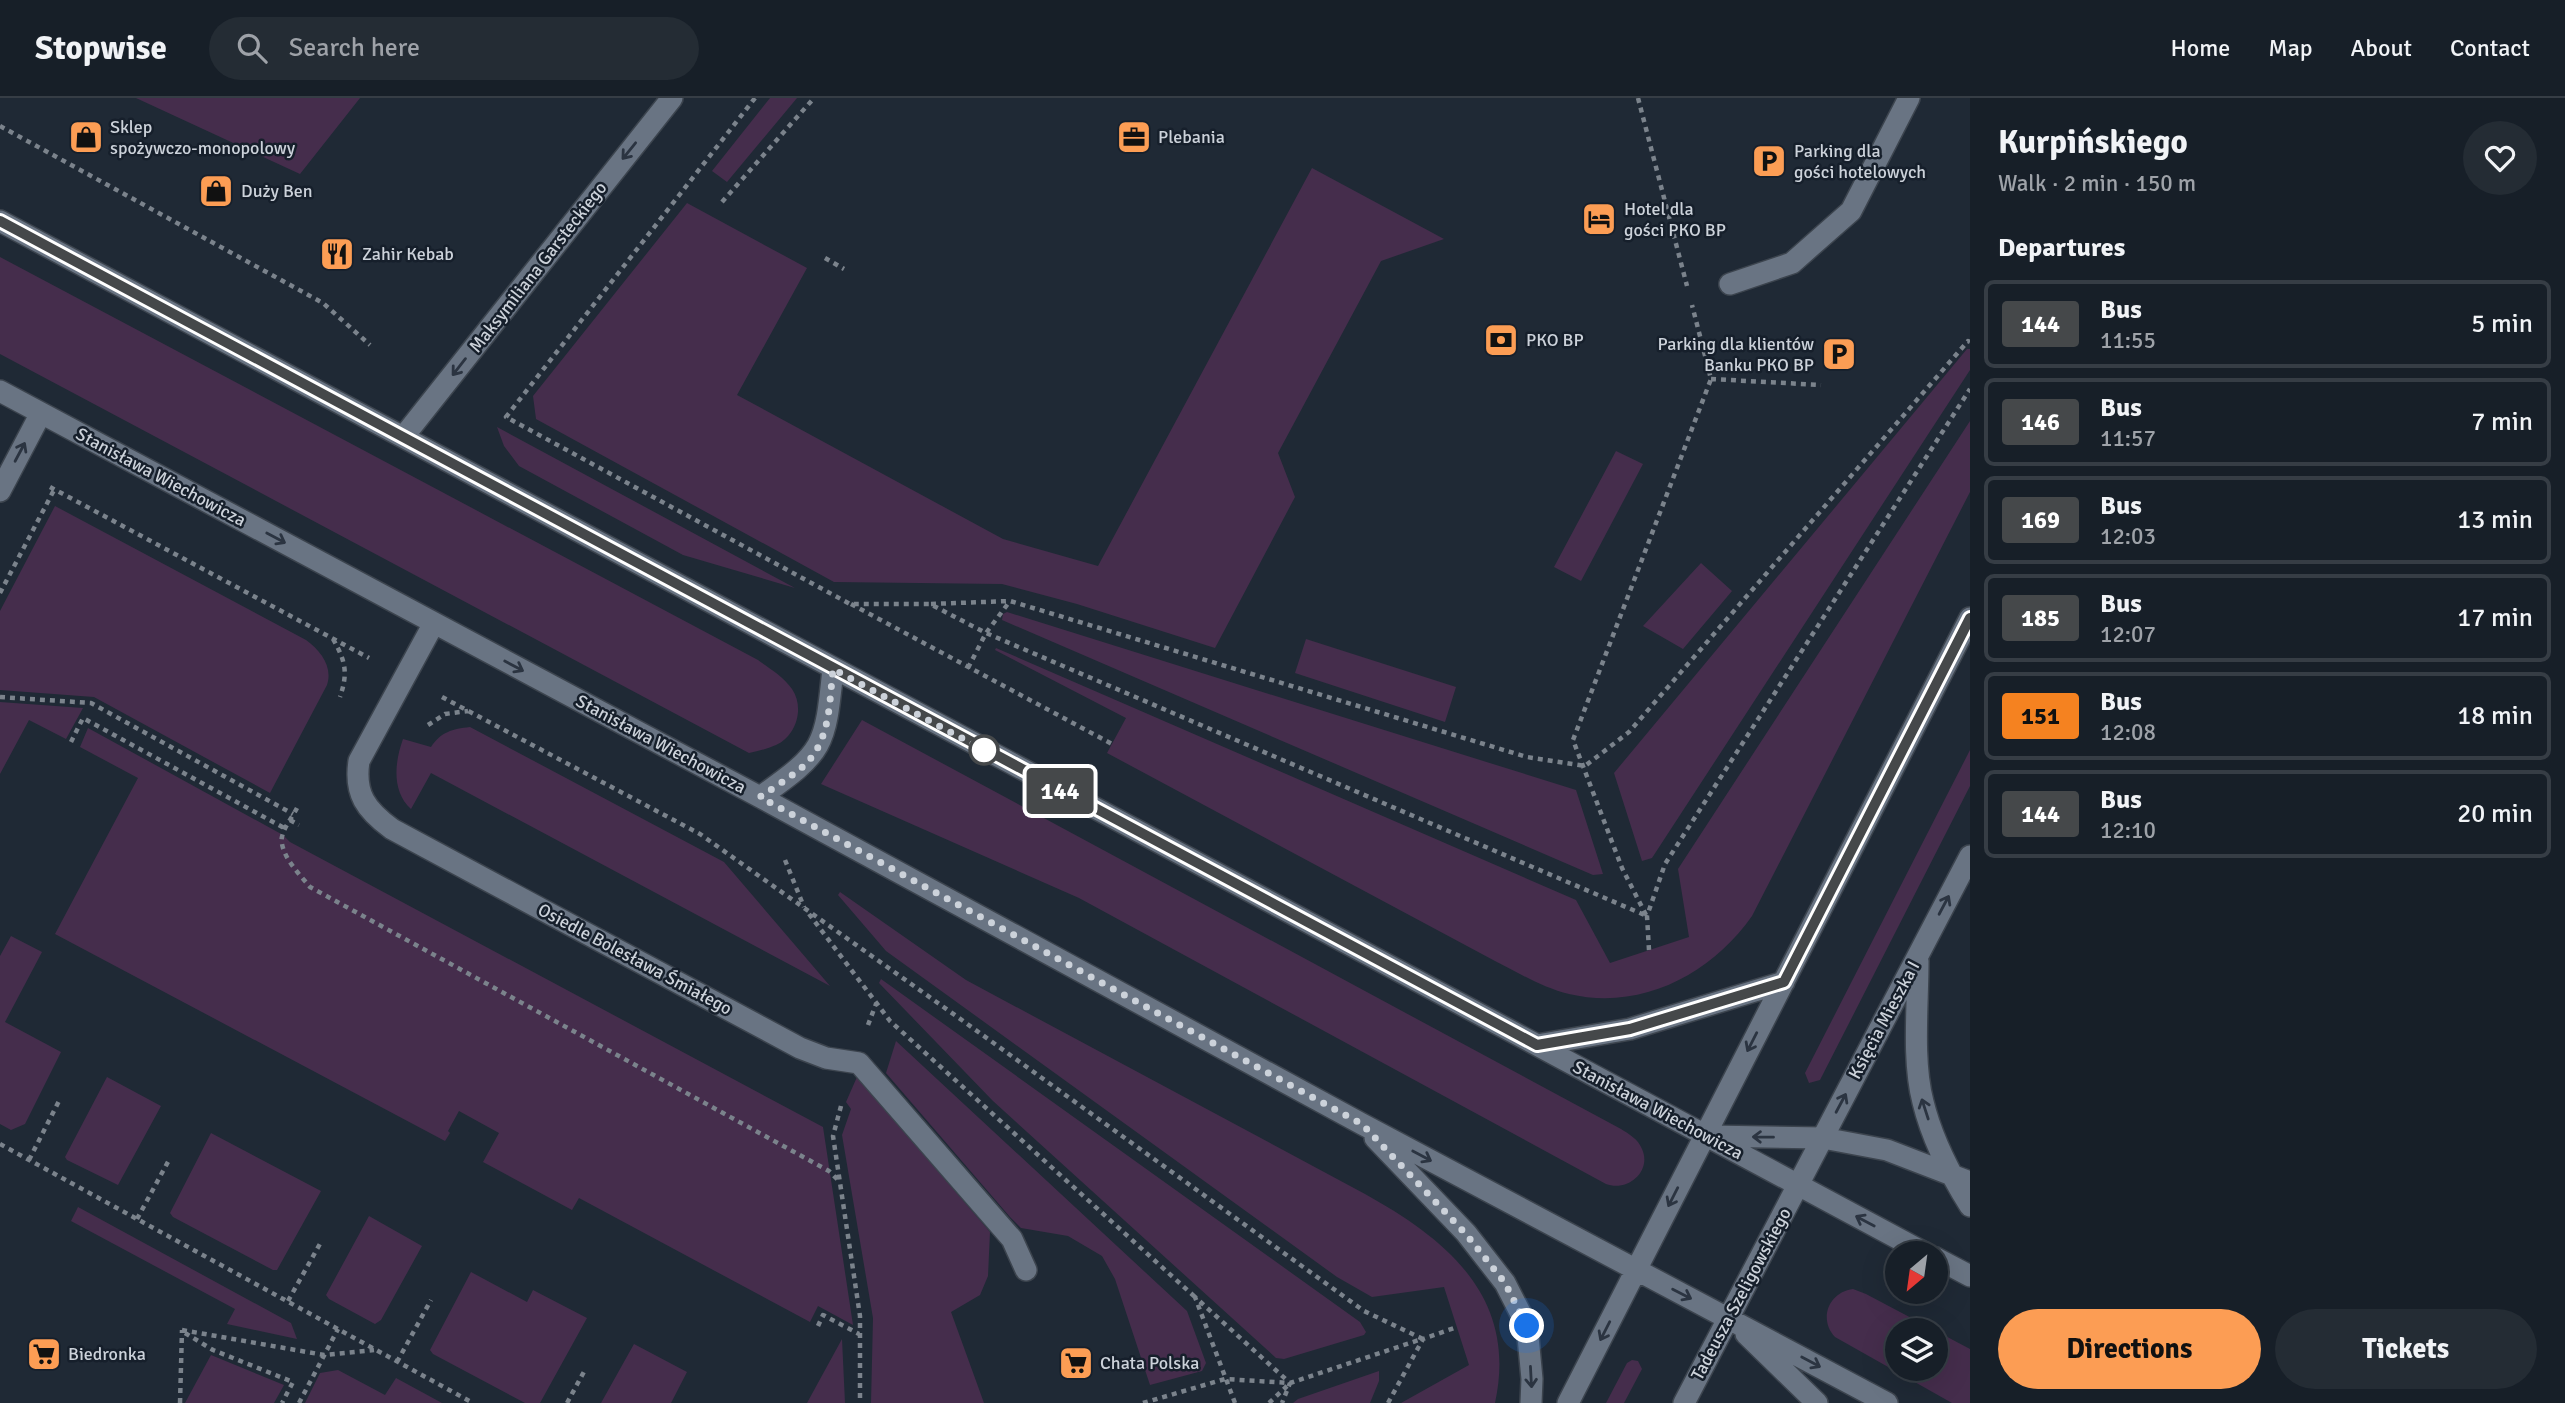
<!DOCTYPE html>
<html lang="en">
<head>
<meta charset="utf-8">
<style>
	:root { --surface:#171f28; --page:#242c34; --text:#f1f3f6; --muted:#9ea2a8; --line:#363d45; --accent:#fc9d54 }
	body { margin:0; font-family:Signika,sans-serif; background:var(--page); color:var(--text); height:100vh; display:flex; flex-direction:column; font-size:26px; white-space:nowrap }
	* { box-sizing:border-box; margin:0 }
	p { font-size:23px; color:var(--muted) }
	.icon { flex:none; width:38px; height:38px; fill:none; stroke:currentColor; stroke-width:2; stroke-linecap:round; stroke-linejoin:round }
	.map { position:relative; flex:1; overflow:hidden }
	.panel { display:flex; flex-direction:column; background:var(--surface); width:595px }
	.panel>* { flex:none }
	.badge { padding:0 14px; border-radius:5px; font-size:24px; line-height:46px }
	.needle { width:46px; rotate:209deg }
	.buttons { position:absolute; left:1885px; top:1143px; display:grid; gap:14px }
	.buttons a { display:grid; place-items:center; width:63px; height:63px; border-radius:50%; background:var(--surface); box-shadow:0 7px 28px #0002,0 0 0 2px var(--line); font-size:35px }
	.you { position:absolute; width:35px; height:35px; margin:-18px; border:5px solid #fff; border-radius:50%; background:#1a73e8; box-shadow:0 0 0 10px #1a73e833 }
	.map>.badge { position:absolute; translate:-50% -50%; box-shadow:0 0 0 4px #fff }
	h2 { padding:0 28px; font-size:26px; line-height:63px }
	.round { display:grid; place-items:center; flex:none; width:74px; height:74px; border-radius:37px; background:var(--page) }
	.head { display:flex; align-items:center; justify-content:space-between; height:119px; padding:0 28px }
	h1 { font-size:33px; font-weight:700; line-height:52px }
	.cta { display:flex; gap:14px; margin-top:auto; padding:14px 28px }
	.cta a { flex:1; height:80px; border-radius:42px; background:var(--accent); color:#111; font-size:28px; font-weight:700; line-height:80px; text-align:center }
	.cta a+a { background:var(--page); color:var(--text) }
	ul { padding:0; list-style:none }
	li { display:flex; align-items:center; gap:21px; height:88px; margin:0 14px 10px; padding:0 14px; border:4px solid var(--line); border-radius:10px }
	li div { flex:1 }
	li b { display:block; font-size:26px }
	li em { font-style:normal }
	li .badge { min-width:77px; font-weight:700; text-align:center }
	header { display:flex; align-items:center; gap:42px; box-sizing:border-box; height:98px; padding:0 35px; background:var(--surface); border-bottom:2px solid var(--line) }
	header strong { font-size:33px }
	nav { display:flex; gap:38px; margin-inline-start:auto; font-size:24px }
	.search { width:490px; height:63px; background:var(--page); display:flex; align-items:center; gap:18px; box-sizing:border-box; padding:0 24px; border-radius:38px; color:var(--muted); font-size:26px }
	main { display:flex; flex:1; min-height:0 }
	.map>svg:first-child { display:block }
	.green { fill:#452d4c }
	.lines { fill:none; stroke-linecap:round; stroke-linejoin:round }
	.minor-casing { stroke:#3c444e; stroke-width:24 }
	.path { stroke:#7b838c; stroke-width:4.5; stroke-dasharray:5 5; stroke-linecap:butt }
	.minor { stroke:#697483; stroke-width:21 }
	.oneway { stroke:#2b3441 }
	.line-casing { stroke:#fff; stroke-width:16 }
	.line { stroke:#45484a; stroke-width:10 }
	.walk { stroke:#ccd2da; stroke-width:7; stroke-dasharray:0 12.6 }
	.stop-dot { fill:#fff; stroke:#45484a; stroke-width:3.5 }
	.labels { text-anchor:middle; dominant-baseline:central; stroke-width:5; stroke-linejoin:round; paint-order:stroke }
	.poi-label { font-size:18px; fill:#ccd2da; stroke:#161f2b; text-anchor:start }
	.street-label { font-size:18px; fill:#ccd2da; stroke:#161f2b }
</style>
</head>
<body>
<header>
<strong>Stopwise</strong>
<div class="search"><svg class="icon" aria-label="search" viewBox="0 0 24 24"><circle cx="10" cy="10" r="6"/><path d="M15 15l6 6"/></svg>Search here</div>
<nav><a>Home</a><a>Map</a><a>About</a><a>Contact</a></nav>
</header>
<main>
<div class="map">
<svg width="1970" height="1305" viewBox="0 0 1970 1305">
	<rect width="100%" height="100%" fill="#1f2935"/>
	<path class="green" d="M136 0H360L300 76Z
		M770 0H797L727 84 712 73Z
		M1312 70 1444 141 1381 163 1278 355 1295 399 1215 550 1077 506 1002 486 834 484 536 321 533 298 687 105 807 170 737 297 1003 441 1098 468Z
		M0 159 758 562C770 571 783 578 792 591 805 610 796 638 776 647 767 651 758 653 749 655L0 256Z
		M1967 251H1970V272L1652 760 1642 763 1614 675Z
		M1970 323V394L1752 818C1711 876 1642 913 1569 896 1543 890 1519 875 1495 863L1107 655 1126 620 995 552 996 550 1576 802 1610 865 1689 839 1678 771Z
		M497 329 795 490 683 457 519 368 504 348Z
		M1616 353 1643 366 1581 483 1554 469Z
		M55 408 306 542C321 553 333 569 327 587L270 695 94 599 0 592V513Z
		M1701 465 1732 493 1683 551 1643 528Z
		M1007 514 1576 692 1603 776 1593 777 1002 522 1003 516Z
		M1306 541 1456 589 1445 624 1295 575Z
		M0 604 83 610 66 641 29 622 0 676Z
		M862 622 1621 1031C1629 1036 1638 1041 1642 1051 1652 1073 1628 1094 1606 1086L1079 800 821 686Z
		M470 629 724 764 830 888 431 675 411 711C391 693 395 663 403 641L431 649C441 634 452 631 470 629Z
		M88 630 283 737 290 744 823 1029 853 1227 818 1208 810 1224 579 1100 572 1112 483 1064 499 1035 459 1013 448 1033 450 1035 445 1043 55 836 138 680 80 649Z
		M1970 652V688L1820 982 1809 985 1805 975Z
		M840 794 966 882 1365 1096C1448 1142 1518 1200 1495 1305H1401L1469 1267 1444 1189 1372 1199 1337 1179 886 853 838 797Z
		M11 838 42 854 5 924 61 954 25 1026 11 1032 0 1026V858Z
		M881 881 1360 1224 1366 1234 1364 1237 1284 1261 1276 1260 993 1003 879 885Z
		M896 943 1187 1213 1206 1265 1202 1273 1150 1287 1115 1181 1102 1158 1068 1138 1021 1130 1010 1119 886 975Z
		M107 979 161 1008 118 1087 67 1062 65 1059Z
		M857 979 990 1134 988 1178 980 1197 951 1214 984 1305H871L873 1220 842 1037 851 1011 846 1004Z
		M211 1035 321 1093 277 1172H273L173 1119 170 1115Z
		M78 1109 291 1225 297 1241 227 1226 235 1211 71 1123Z
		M369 1118 422 1148 381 1222 375 1226 329 1201 326 1197Z
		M471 1174 527 1204 533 1192 587 1220 540 1305H525L433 1256 430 1252Z
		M1853 1191 1866 1196 1934 1232H1897V1270H1936V1233L1970 1251V1305H1952L1835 1239C1818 1221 1829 1194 1853 1191Z
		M842 1241 845 1305H807Z
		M634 1246 687 1274 671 1305H601Z
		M211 1257 284 1287 274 1305H185Z
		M1632 1262 1638 1263 1642 1271 1624 1305H1606L1627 1265Z
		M338 1272 385 1297 396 1280 442 1305H305L320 1275Z
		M1379 1273V1283L1370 1305H1293L1298 1301Z"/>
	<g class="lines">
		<g class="minor-casing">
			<path id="minor" d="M0 123 1925 1155
				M1730 186 1792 165 1851 113 1909 0
				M0 293 760 699 1362 1026 1887 1305
				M404 338 672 0
				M0 393 41 315
				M434 525 359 663C354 696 366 712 392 731L800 950 826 960 859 965 1012 1141 1026 1172
				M760 699C825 653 825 649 833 571
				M1918 863C1918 907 1912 962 1923 1004 1932 1041 1950 1076 1970 1108
				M1537 947 1630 931 1784 884
				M1709 1038 1823 1040 1887 1052 1970 1084
				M1375 1040 1466 1135 1505 1185 1527 1228 1532 1281 1531 1305
				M1936 1160 1970 1178
				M1746 1236 1817 1305
				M1568 1305 1970 520
				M1684 1305 1970 758"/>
		</g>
		<path class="path" d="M755 0 506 319 850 506H930L986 535 1647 818
			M1638 0 1687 188
			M0 28 323 205 370 247
			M722 104 814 0
			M825 160 844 171
			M1711 281 1821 287
			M50 389 369 560
			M0 495 54 392
			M851 506 1112 646
			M931 506 1010 503 1527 659 1585 668 1629 634 1968 243 1970 244
			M333 541C346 564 348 575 340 599
			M968 570 986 535 1010 503
			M0 599 91 605 293 716
			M442 599 700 736 959 920 1364 1213 1423 1241
			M428 627 445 616 468 613
			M71 644 83 620 286 731
			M297 710C292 720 279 735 282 746 285 762 300 777 310 789L829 1073 840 1084
			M290 722 299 727
			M785 762 804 809
			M809 816 890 923 1195 1199
			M1646 817 1622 770 1573 642 1711 281 1692 207
			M1649 852 1647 818 1665 766 1970 291
			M868 927 876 906
			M841 1008 833 1038 860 1218V1305
			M0 1046 473 1305
			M29 1062 59 1003
			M137 1121 169 1062
			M288 1203 321 1144
			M818 1228 823 1217 859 1236
			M182 1232 324 1257 374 1252
			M185 1235 213 1252 293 1284 282 1305
			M397 1264 431 1202
			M180 1305 182 1232
			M299 1305 338 1231
			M567 1305 586 1270
			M1143 1305 1225 1281 1290 1285 1422 1241
			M1235 1305 1195 1199 1290 1285 1282 1305
			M1269 1305 1287 1288
			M1388 1305 1423 1241 1457 1229"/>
		<use href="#minor" class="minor"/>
	</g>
	<defs><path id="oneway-shaft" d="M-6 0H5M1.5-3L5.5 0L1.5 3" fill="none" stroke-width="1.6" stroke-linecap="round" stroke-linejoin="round" transform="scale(1.75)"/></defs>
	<g class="oneway">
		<use href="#oneway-shaft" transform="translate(629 53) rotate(129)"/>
		<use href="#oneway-shaft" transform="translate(459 269) rotate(128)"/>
		<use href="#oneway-shaft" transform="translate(20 354) rotate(-62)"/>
		<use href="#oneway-shaft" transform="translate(276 440) rotate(28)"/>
		<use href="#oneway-shaft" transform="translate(514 568) rotate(28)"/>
		<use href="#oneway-shaft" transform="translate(1944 807) rotate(-62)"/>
		<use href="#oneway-shaft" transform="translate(1752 944) rotate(117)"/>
		<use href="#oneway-shaft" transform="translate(1841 1005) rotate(-62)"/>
		<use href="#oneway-shaft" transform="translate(1925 1011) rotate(-108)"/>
		<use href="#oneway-shaft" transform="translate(1763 1039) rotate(-179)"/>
		<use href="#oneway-shaft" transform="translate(1422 1058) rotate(28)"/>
		<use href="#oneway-shaft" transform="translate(1673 1099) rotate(117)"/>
		<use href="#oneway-shaft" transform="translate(1865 1123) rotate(-152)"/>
		<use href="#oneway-shaft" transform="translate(1682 1196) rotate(27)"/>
		<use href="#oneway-shaft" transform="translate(1605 1233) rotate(117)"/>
		<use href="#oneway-shaft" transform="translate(1811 1264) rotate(28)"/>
		<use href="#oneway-shaft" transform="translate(1531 1279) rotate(87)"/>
	</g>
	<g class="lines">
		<g class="line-casing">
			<path id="line" d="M0 123 1537 947 1630 931 1784 884 1970 520"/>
		</g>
		<use href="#line" class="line"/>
		<path class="walk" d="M984 652 833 571C829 606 831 646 800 671 788 681 773 690 760 699L1362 1026 1466 1136 1505 1185 1527 1228"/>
	</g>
	<defs>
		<g id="shop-square" transform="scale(1.75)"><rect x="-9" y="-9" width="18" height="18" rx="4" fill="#fc9d54" stroke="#161f2b"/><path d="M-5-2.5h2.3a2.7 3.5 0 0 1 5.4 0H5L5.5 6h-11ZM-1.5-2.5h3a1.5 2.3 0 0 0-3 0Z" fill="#111"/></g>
		<g id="office-square" transform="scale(1.75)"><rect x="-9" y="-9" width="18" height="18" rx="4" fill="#fc9d54" stroke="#161f2b"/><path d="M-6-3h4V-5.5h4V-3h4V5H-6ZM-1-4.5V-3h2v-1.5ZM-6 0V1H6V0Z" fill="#111"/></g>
		<g id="parking-square" transform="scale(1.75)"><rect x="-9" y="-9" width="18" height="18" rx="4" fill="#fc9d54" stroke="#161f2b"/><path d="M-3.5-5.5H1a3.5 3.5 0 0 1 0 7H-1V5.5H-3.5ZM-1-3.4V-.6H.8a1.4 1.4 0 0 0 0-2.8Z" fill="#111"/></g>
		<g id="hotel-square" transform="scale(1.75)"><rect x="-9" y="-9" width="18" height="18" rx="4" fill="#fc9d54" stroke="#161f2b"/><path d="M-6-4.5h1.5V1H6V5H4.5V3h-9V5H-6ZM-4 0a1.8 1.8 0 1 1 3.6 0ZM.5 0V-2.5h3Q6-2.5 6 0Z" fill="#111"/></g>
		<g id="restaurant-square" transform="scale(1.75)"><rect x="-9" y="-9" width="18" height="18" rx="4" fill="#fc9d54" stroke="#161f2b"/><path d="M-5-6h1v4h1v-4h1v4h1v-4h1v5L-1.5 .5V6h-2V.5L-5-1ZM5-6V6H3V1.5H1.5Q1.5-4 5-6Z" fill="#111"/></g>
		<g id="bank-square" transform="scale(1.75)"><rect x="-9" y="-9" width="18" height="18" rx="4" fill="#fc9d54" stroke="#161f2b"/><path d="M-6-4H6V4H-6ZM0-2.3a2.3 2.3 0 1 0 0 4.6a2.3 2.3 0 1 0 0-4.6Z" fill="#111"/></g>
		<g id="supermarket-square" transform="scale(1.75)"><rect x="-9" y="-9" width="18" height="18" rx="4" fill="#fc9d54" stroke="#161f2b"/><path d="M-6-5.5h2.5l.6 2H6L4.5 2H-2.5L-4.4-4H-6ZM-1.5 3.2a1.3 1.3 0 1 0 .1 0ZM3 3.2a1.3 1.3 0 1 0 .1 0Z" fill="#111"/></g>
	</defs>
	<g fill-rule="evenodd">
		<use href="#shop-square" x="86" y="39"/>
		<use href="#office-square" x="1134" y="39"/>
		<use href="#parking-square" x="1769" y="63"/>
		<use href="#shop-square" x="216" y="93"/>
		<use href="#hotel-square" x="1599" y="121"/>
		<use href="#restaurant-square" x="337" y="156"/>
		<use href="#bank-square" x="1501" y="242"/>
		<use href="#parking-square" x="1839" y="256"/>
		<use href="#supermarket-square" x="44" y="1256"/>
		<use href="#supermarket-square" x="1076" y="1265"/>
	</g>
	<circle class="stop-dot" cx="984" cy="652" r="14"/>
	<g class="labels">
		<g class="poi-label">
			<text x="110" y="29">Sklep<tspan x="110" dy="21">spożywczo-monopolowy</tspan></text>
			<text x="1158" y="39">Plebania</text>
			<text x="1794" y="53">Parking dla<tspan x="1794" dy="21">gości hotelowych</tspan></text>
			<text x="241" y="93">Duży Ben</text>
			<text x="1624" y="111">Hotel dla<tspan x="1624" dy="21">gości PKO BP</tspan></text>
			<text x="362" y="156">Zahir Kebab</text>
			<text x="1526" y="242">PKO BP</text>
			<text x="1814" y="246" text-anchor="end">Parking dla klientów<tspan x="1814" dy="21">Banku PKO BP</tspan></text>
			<text x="68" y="1256">Biedronka</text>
			<text x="1100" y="1265">Chata Polska</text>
		</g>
		<g class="street-label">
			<text transform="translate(538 169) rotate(-52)">Maksymiliana Garsteckiego</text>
			<text transform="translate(161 379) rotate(28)">Stanisława Wiechowicza</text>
			<text transform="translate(661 646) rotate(28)">Stanisława Wiechowicza</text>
			<text transform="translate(635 861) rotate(28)">Osiedle Bolesława Śmiałego</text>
			<text transform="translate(1884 922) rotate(-62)">Księcia Mieszka I</text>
			<text transform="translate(1658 1012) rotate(28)">Stanisława Wiechowicza</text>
			<text transform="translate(1741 1196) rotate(-62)">Tadeusza Szeligowskiego</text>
		</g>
	</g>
</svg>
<div class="buttons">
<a><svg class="needle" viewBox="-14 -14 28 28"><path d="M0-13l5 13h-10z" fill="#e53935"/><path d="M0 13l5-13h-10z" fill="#9ea2a8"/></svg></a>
<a><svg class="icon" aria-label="layers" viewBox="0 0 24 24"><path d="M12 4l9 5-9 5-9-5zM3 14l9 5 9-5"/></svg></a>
</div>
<div class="you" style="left:1527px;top:1228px"></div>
<b class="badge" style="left:1060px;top:693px;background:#45484a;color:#fff">144</b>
</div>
<section class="panel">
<div class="head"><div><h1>Kurpińskiego</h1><p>Walk · 2 min · 150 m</p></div><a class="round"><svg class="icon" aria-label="heart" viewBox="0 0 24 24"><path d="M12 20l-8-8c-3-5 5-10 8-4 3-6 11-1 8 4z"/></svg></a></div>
<h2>Departures</h2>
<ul>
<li><span class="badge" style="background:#45484a;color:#fff">144</span><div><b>Bus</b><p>11:55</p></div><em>5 min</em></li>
<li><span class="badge" style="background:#45484a;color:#fff">146</span><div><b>Bus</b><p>11:57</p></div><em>7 min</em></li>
<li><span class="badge" style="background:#45484a;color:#fff">169</span><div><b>Bus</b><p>12:03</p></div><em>13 min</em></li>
<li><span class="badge" style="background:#45484a;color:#fff">185</span><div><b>Bus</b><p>12:07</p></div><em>17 min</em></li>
<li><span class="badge" style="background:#f58220;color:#111">151</span><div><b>Bus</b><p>12:08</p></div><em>18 min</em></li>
<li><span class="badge" style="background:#45484a;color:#fff">144</span><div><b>Bus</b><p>12:10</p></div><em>20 min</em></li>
</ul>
<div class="cta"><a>Directions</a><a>Tickets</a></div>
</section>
</main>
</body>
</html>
